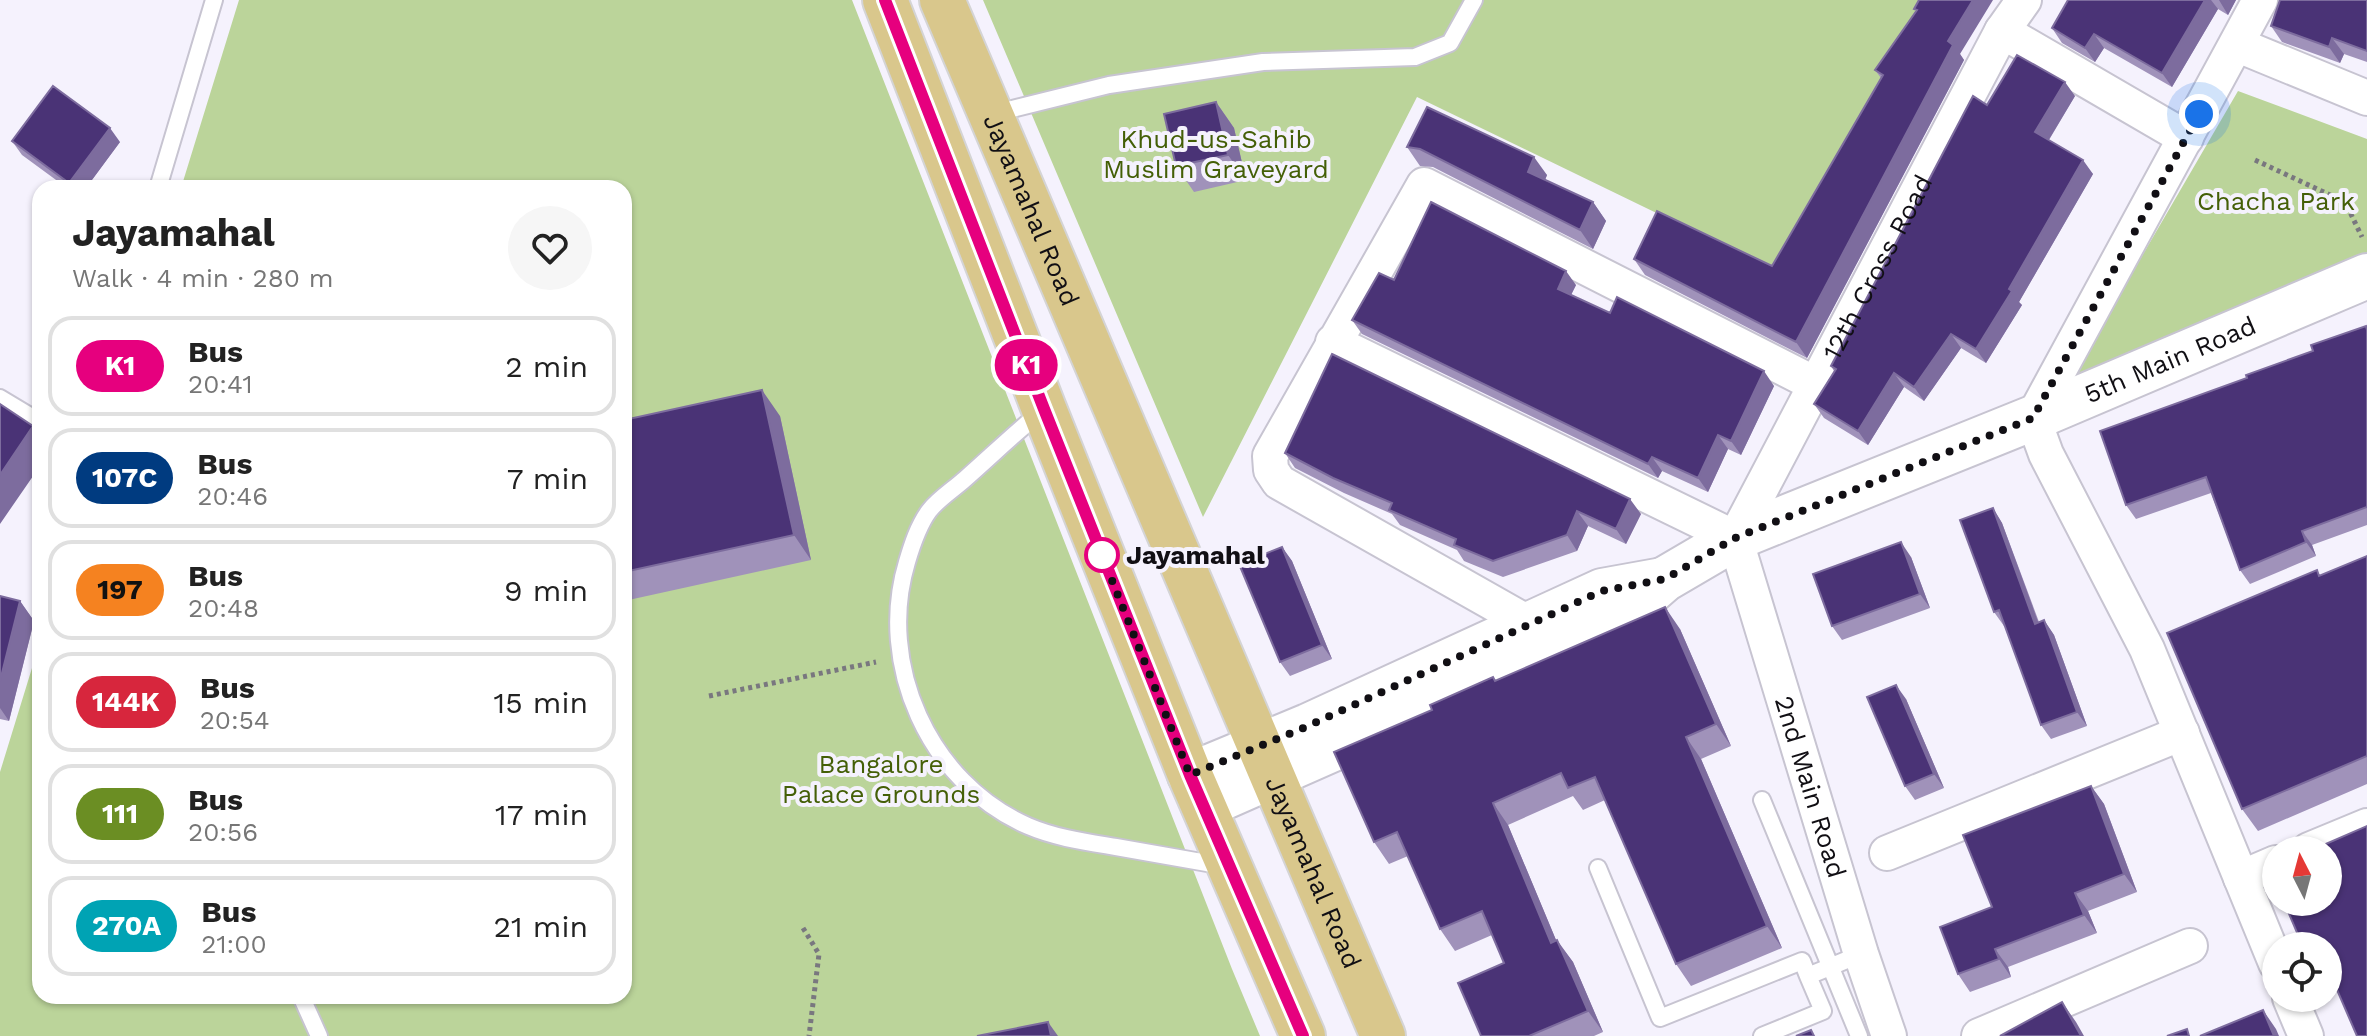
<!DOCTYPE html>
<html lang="en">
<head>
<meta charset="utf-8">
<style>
	:root { --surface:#fff; --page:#f6f6f6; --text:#222; --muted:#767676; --line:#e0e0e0 }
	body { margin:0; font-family:"Work Sans",sans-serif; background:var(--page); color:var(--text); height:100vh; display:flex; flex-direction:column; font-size:30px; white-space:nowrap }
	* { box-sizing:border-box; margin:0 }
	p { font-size:26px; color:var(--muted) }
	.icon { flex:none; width:44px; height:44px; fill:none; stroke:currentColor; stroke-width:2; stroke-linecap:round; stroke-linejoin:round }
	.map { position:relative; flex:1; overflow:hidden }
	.details { position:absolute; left:32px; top:180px; width:600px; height:824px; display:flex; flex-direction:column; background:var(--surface); border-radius:24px; box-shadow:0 2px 6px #0004 }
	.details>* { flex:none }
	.badge { padding:0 16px; border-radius:26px; font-size:28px; line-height:52px }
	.needle { width:52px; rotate:354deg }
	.fabs { position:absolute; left:2262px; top:836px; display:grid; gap:16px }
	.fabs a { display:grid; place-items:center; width:80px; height:80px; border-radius:50%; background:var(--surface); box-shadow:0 2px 6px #0004; font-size:40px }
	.you { position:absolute; width:40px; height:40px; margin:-20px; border:6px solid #fff; border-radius:50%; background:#1a73e8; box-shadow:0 0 0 12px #1a73e833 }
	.map>.badge { position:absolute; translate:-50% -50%; box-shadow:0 0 0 4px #fff }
	.round { display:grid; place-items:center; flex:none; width:84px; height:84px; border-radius:42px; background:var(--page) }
	.headline { display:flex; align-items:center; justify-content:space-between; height:136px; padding:0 40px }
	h1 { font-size:38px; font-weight:700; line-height:60px }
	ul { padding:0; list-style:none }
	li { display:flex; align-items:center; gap:24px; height:100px; margin:0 16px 12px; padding:0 24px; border:4px solid var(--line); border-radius:24px }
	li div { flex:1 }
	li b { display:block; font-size:30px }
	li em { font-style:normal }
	li .badge { min-width:88px; font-weight:700; text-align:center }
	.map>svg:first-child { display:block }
	.green { fill:#bbd49a }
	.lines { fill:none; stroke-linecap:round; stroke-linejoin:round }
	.lane-casing { stroke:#c7c4d1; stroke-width:20 }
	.street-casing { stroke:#c7c4d1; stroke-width:38 }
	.secondary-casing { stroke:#c7c4d1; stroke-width:48 }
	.primary-casing { stroke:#d4d4d5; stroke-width:48 }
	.path { stroke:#79777f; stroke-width:5; stroke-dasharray:4 4; stroke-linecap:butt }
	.lane { stroke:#fff; stroke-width:16 }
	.street { stroke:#fff; stroke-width:34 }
	.secondary { stroke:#fff; stroke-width:44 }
	.primary { stroke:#d9c78c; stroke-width:44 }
	.wall { fill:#a092ba }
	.shaded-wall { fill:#7d6c9e }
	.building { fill:#4a3376; stroke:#7d6c9e; stroke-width:2 }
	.line-casing { stroke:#fff; stroke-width:18 }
	.line { stroke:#e6007e; stroke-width:12 }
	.walk { stroke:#110f14; stroke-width:8; stroke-dasharray:0 14.4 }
	.stop-dot { fill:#fff; stroke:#e6007e; stroke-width:4 }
	.labels { text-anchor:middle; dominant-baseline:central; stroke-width:8; stroke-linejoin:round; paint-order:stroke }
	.park-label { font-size:26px; fill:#445f07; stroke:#f5f2fd }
	.street-label { font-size:26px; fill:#110f14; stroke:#f5f2fd }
	.stop-label { font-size:26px; font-weight:bold; fill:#110f14; stroke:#f5f2fd; text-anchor:start }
</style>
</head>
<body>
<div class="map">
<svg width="2367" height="1036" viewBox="0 0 2367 1036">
	<rect width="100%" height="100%" fill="#f5f2fd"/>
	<path class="green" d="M239 0H852L1232 969 1260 1036H0V772L40 642V996H624V188H181Z
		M983 0H1926L1774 270 1417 97 1203 517Z
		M2238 91 2367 139V259L2064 390Z"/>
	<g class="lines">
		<g class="lane-casing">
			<path id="lane" d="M992 114 1109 85 1263 62 1415 57 1450 43 1474 0
				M158 188 214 0
				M0 398 40 422
				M1043 410C1016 432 991 456 965 479 954 489 938 499 929 511 918 526 912 545 907 562 876 664 929 783 1028 826 1056 838 1086 842 1116 847 1152 853 1188 860 1224 866
				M1762 800 1859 1036
				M1598 868 1660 1018 1802 961 1808 976
				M301 996 319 1036
				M1762 1036 1823 1011 1808 976 1861 954"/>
		</g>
		<g class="street-casing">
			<g id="street">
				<path d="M2260 0 2033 418 2046 454 2147 649 2276 963"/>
				<path d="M2002 31 2186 138"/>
				<path d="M2238 45 2367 98"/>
				<path d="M1333 342 1735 538"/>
				<path id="s1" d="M1735 538 2002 31 2024 0"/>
				<path id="s2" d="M1735 538 1861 954 1889 1036"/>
				<path d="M1530 624 1279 482 1271 470 1270 456 1424 185 1815 384"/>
				<path d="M2309 850 2367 826"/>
				<path d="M1887 853 2182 733"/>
				<path d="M2241 878 2276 863"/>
				<path d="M2290 998 2306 1036"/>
				<path d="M1979 1036 2190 946"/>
			</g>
		</g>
		<g class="secondary-casing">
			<g id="secondary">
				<path d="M1190 775 1308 726 1602 591 1663 580"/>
				<path id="s3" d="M1204 806 1611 626 1665 579 1735 538 2033 418 2367 276"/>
			</g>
		</g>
		<g class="primary-casing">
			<g id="primary">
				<path d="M885 0 1044 409 1190 775 1303 1036"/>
				<path id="s4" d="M942 0 1383 1036"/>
			</g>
		</g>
		<path class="path" d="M2255 160 2345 202 2362 237
			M709 696 876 662
			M803 928 819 954 809 1036"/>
		<use href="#lane" class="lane"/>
		<use href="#street" class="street"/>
		<use href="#secondary" class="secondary"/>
		<use href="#primary" class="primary"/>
	</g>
	<path class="wall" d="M2068 0H2236L2228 15 2218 9 2172 87 2104 48 2095 62 2062 43 2052 28Z
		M2367 0V62L2344 54 2340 63 2282 42 2271 26Z
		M1914 9 1960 54 1964 60 1807 358 1645 275 1634 259 1772 266 1881 78 1875 70 1916 11Z
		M2075 96 2049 140 2093 174 2019 302 2022 305 1986 363 1961 348 1924 401 1904 387 1868 445 1824 418 1814 404 1834 371 1831 366 1987 105Z
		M1216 102 1234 128 1246 180 1194 192 1176 166Z
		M1427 107 1547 175 1545 180 1593 202 1606 221 1593 249 1433 167 1420 166 1407 147Z
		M12 141 120 142 86 188H67L22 155Z
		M1394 280 1576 285 1571 295 1774 386 1741 455 1728 449 1708 492 1662 471 1658 478 1362 334 1352 320Z
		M2366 326 2367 328V525L2312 545 2316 556 2250 584 2240 570 2211 493 2136 519 2126 505 2247 378 2313 351Z
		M780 416 811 560 624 601V420Z
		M1285 453 1641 514 1626 544 1588 526 1577 551 1503 577 1464 561 1457 550 1400 525 1392 514 1344 493 1295 468Z
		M1993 508 2002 523 2039 622 2044 620 2054 635 2087 726 2051 739 2041 725 2005 626H2004L1994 612Z
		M1282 547 1292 561 1332 659 1290 676 1280 662Z
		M2367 556V784L2258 831 2242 809 2320 576Z
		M1911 557 1930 608 1842 640 1832 626Z
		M0 596 20 601 34 621 9 721 0 719Z
		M1680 629 1731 746 1701 759 1782 948 1691 986 1676 964 1605 800 1583 810 1573 796 1508 825 1556 940 1573 962 1603 1032 1594 1036H1481L1504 963 1492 935 1455 951 1440 929 1408 856 1389 864 1374 842 1432 710 1496 681Z
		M1906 699 1944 788 1915 800 1905 786Z
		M2091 786 2104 804 2137 892 2088 911 2097 933 2008 967 2011 977 1970 992 1958 974 1992 907Z
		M2328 902V946H2304L2301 942Z"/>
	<path class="shaded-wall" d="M1973 0H1993L1960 54 1964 60 1807 358 1796 342 1948 41Z
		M2205 0H2211L2218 9 2172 87 2162 73Z
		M2219 0H2236L2228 15Z
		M2094 34 2104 48 2095 62 2085 48Z
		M2332 38 2344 54 2340 63 2329 47Z
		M2065 82 2075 96 2045 146 2035 132Z
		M1216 102 1234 128 1246 180 1228 155Z
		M110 128 120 142 86 188H73L69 183Z
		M1534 157 1547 175 1541 190 1528 172Z
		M2083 160 2093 174 2019 302 2022 305 1986 363 1976 349 2009 289Z
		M1593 202 1606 221 1593 249 1580 230Z
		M1566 271 1576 285 1567 303 1558 289Z
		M1951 334 1961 348 1924 401 1914 387Z
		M1764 371 1774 386 1741 455 1731 441Z
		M1894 373 1904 387 1868 445 1858 431Z
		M762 390 780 416 811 560 794 535Z
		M33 426 40 436V466L0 524V475Z
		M1718 435 1728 449 1708 492 1698 478Z
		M1652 457 1662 471 1658 478 1648 464Z
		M1630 499 1641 514 1626 544 1616 529Z
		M1993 508 2002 523 2044 638 2035 624Z
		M1577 511 1588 526 1577 551 1567 535Z
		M2302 531 2312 545 2316 556 2306 542Z
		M1901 542 1911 557 1930 608 1920 594Z
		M1282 547 1292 561 1332 659 1322 645Z
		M20 601 34 621 9 721 0 708V681Z
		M1665 607 1680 629 1731 746 1716 724Z
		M2044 620 2054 635 2087 726 2077 712Z
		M1896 685 1906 699 1944 788 1934 774Z
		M1686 737 1701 759 1782 948 1767 926Z
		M2091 786 2104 804 2137 892 2124 874Z
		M1493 803 1508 825 1566 964 1551 943Z
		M2075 893 2088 911 2097 933 2084 915Z
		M1557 940 1573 962 1603 1032 1588 1011Z
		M1995 949 2008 967 2011 977 1999 959Z
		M2062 1002 2076 1022 2084 1036H2081Z
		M2263 1010 2276 1029 2279 1036H2274Z
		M1048 1022 1058 1036H1051Z"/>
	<path class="building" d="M1919 0H1973L1948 41 1953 45 1796 342 1634 259 1657 211 1772 266 1883 75 1875 70 1917 10 1914 9Z
		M2068 0H2205L2162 73 2094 34 2085 48 2052 28Z
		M2280 0H2367V51L2332 38 2329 47 2271 26Z
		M2017 55 2065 82 2035 132 2083 160 2009 289 2012 291 1976 349 1951 334 1914 387 1894 373 1858 431 1814 404 1836 369 1831 366 1973 96 1987 105Z
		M53 86 110 128 69 183 12 141Z
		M1216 102 1228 155 1176 166 1164 114Z
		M1427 107 1534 157 1528 172 1593 202 1580 230 1420 149 1407 147Z
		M1431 202 1566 271 1558 289 1610 313 1617 297 1764 371 1731 441 1718 435 1698 478 1652 457 1648 464 1352 320 1379 273 1394 280Z
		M2366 326 2367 330V507L2302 531 2306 542 2240 570 2206 477 2126 505 2100 431 2247 378 2246 375 2313 351 2311 345Z
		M1332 354 1630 499 1616 529 1577 511 1567 535 1493 561 1454 545 1456 539 1389 510 1392 503 1333 478 1285 453Z
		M762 390 794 535 624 572V420Z
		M0 404 33 426 0 475Z
		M1993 508 2035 624 2044 620 2077 712 2041 725 1999 610 1994 612 1960 520Z
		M1901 542 1920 594 1832 626 1813 574Z
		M1282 547 1322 645 1280 662 1239 564Z
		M2367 556V756L2242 809 2167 633 2317 570 2319 576Z
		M0 596 20 601 0 681Z
		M1665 607 1716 724 1686 737 1767 926 1676 964 1595 777 1568 788 1561 773 1493 803 1551 943 1557 940 1588 1011 1529 1036H1481L1458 983 1504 963 1482 911 1440 929 1397 832 1374 842 1334 752 1432 710 1430 705 1493 677 1495 681Z
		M1896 685 1934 774 1905 786 1867 697Z
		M2091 786 2124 874 2075 893 2084 915 1995 949 1999 959 1958 974 1940 927 1992 907 1963 835Z
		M2367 826V1036H2357L2328 969V946H2318L2314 937 2301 942 2284 902H2328V850H2312Z
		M2276 866V883L2270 869Z
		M2062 1002 2081 1036H2000Z
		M2263 1010 2274 1036H2200Z
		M1048 1022 1051 1036H977Z
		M2187 1029 2189 1036H2167Z
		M1811 1030 1814 1036H1796Z"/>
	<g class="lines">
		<g class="line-casing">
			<path id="line" d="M885 0 1044 409 1190 775 1303 1036"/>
		</g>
		<use href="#line" class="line"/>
		<path class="walk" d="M1102 555 1099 548 1190 775 1308 726 1602 591 1665 579 1735 538 2033 418 2199 114"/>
	</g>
	<circle class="stop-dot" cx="1102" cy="555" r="16"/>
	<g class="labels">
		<g class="park-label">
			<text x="1216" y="139">Khud-us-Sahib<tspan x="1216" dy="30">Muslim Graveyard</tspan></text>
			<text x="2276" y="201">Chacha Park</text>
			<text x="881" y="764">Bangalore<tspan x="881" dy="30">Palace Grounds</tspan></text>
		</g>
		<g class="street-label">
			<text stroke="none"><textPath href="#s4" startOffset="228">Jayamahal Road</textPath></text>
			<text stroke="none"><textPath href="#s1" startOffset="306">12th Cross Road</textPath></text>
			<text stroke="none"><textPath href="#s3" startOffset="1068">5th Main Road</textPath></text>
			<text stroke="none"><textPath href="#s2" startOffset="260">2nd Main Road</textPath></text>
			<text stroke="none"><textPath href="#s4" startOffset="948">Jayamahal Road</textPath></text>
		</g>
		<g class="stop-label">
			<text x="1126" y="555">Jayamahal</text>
		</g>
	</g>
</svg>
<div class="fabs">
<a><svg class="needle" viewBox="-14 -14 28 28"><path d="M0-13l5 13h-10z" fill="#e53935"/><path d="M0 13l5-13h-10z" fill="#767676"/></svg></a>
<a><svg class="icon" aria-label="locate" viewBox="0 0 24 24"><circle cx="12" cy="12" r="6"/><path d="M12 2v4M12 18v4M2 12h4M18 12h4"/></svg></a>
</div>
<div class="you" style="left:2199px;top:114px"></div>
<b class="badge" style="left:1026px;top:365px;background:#e6007e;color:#fff">K1</b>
<section class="details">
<div class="headline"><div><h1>Jayamahal</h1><p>Walk · 4 min · 280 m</p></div><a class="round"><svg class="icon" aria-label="heart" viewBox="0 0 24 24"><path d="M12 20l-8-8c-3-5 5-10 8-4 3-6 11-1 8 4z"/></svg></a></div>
<ul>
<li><span class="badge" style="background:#e6007e;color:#fff">K1</span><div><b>Bus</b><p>20:41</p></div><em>2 min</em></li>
<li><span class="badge" style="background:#003b80;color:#fff">107C</span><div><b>Bus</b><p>20:46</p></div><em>7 min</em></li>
<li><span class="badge" style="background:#f58220;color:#111">197</span><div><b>Bus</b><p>20:48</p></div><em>9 min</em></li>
<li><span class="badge" style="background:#d7263d;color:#fff">144K</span><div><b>Bus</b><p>20:54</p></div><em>15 min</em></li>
<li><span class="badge" style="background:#6b8e23;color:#fff">111</span><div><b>Bus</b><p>20:56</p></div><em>17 min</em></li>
<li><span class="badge" style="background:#00a3b4;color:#fff">270A</span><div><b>Bus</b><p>21:00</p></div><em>21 min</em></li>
</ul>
</section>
</div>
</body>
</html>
